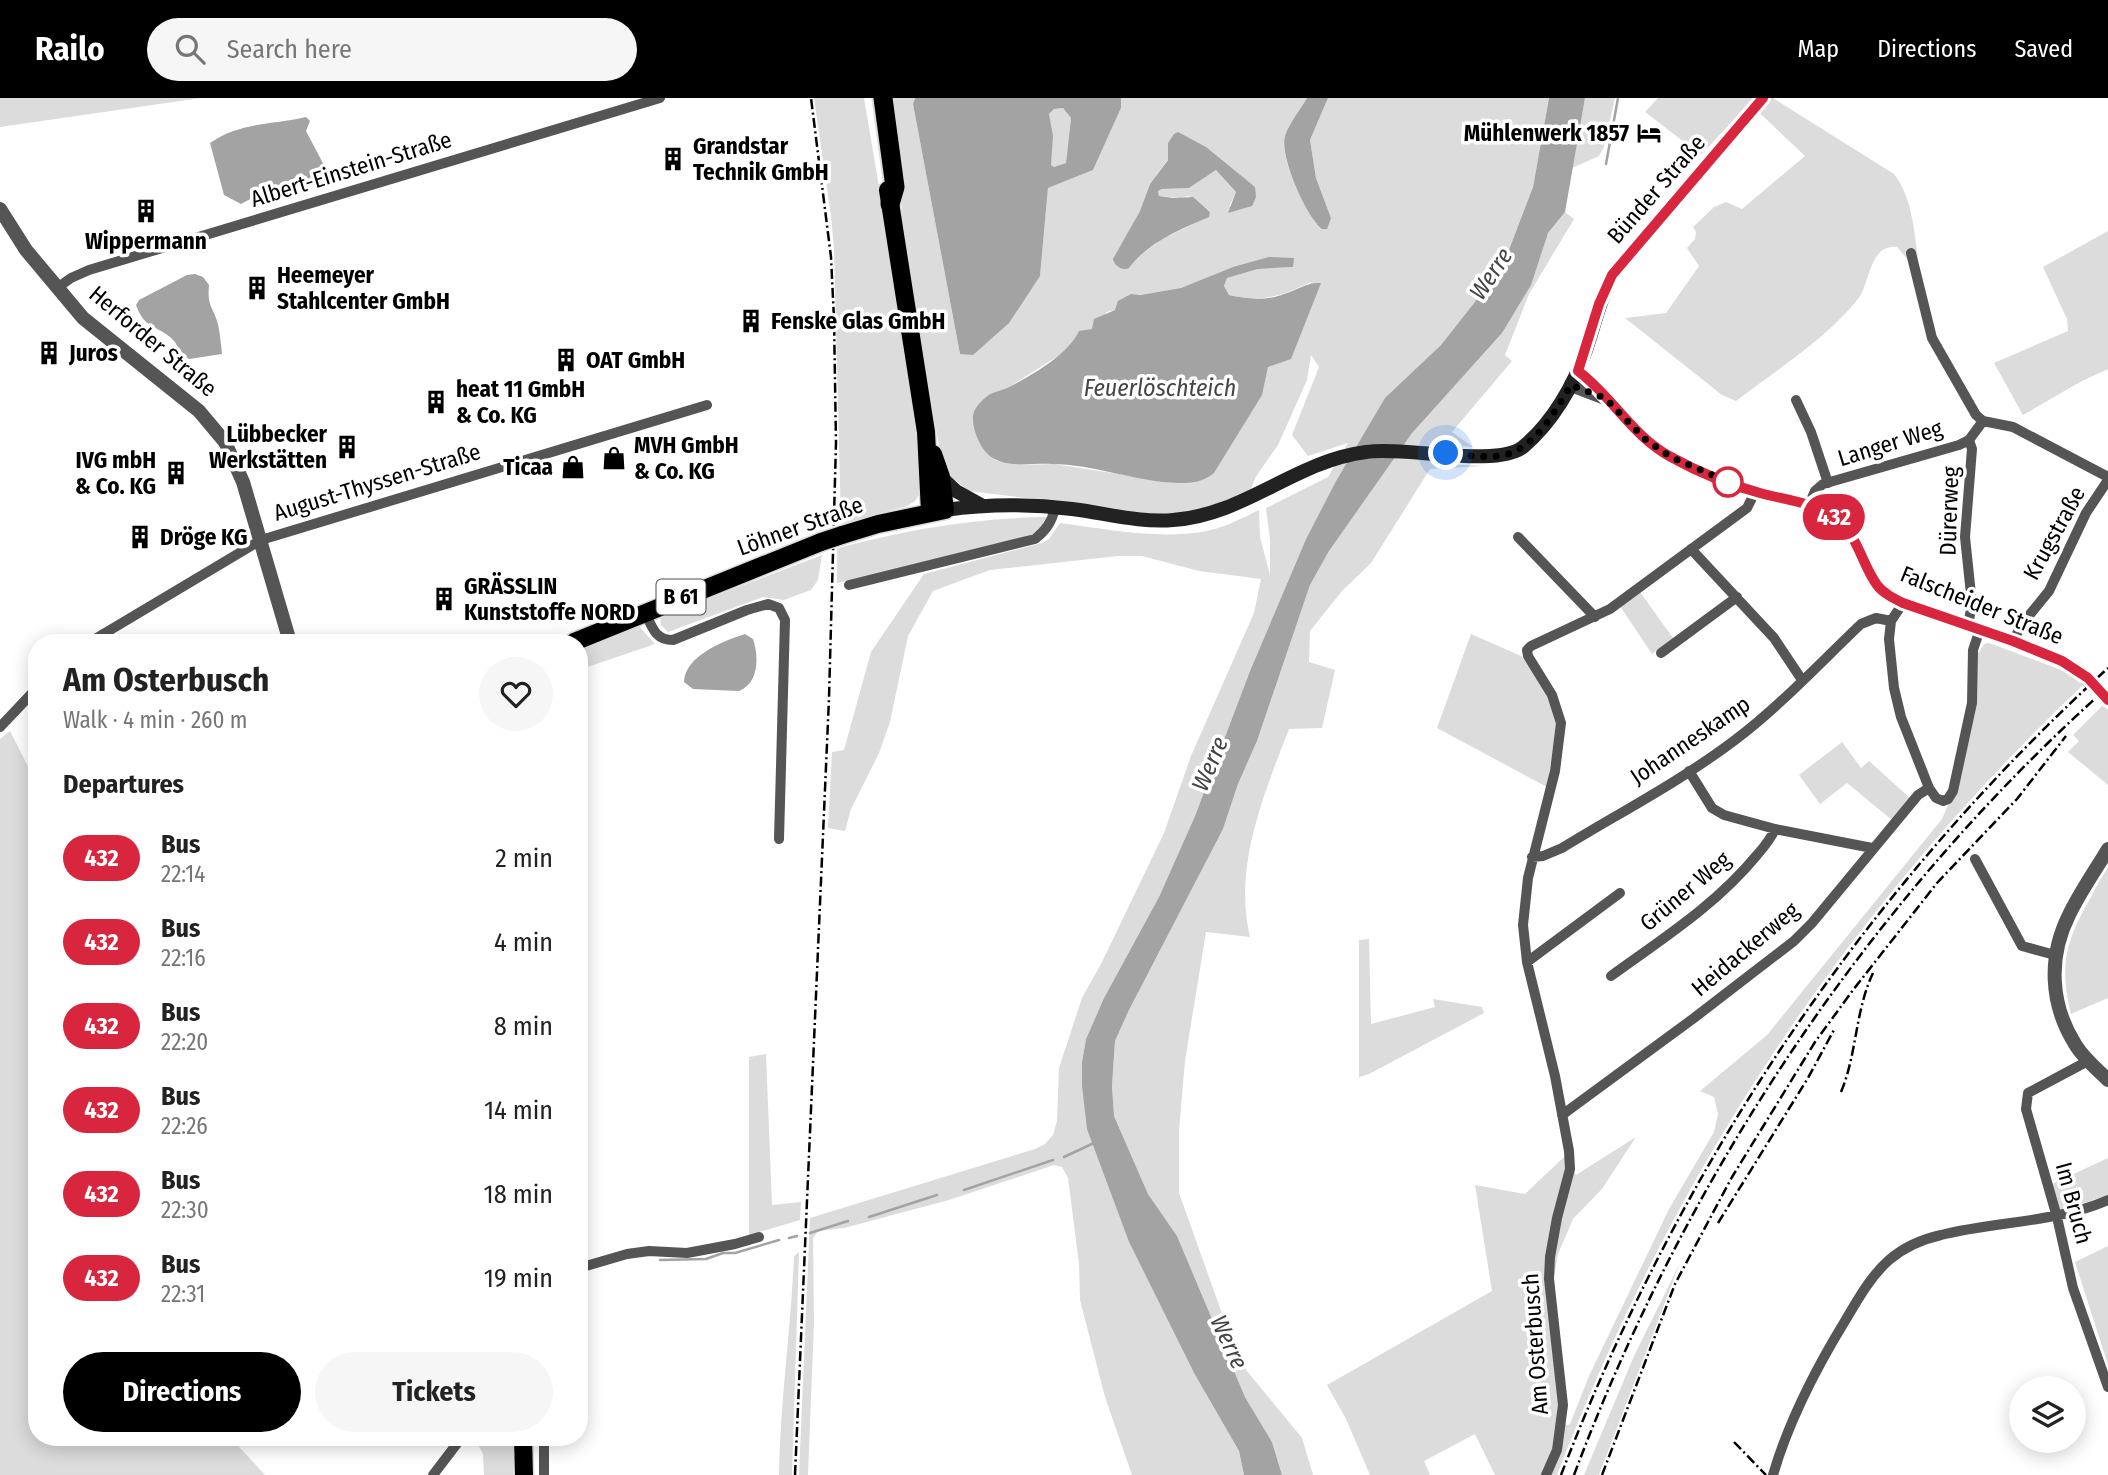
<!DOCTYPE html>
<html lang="en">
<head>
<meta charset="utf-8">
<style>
	:root { --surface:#fff; --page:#f6f6f6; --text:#222; --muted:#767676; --accent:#000 }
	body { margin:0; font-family:"Fira Sans Condensed",sans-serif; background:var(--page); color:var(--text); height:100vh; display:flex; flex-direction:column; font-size:26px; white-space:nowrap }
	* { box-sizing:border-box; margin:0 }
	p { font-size:23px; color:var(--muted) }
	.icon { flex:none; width:38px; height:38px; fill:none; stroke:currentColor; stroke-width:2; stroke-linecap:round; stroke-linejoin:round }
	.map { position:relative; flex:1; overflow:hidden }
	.details { position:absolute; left:28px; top:536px; width:560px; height:812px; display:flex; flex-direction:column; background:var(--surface); border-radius:28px; box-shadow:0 4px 18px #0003 }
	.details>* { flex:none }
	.badge { padding:0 14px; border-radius:23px; font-size:24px; line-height:46px }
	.tools { position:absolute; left:2009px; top:1278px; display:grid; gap:14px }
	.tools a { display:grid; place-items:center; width:77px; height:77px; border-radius:50%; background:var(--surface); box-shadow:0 4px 18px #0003; font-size:35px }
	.you { position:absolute; width:35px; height:35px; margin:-18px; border:5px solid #fff; border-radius:50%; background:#1a73e8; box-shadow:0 0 0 10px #1a73e833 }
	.map>.badge { position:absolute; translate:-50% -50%; box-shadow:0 0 0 4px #fff }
	h2 { padding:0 35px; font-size:26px; line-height:63px }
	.round { display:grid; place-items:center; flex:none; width:74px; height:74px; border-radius:37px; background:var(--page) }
	.head { display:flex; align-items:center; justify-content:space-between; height:119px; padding:0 35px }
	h1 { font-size:33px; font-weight:700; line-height:52px }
	.action { display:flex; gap:14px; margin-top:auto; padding:14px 35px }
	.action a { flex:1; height:80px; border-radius:42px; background:var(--accent); color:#fff; font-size:28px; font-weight:700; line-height:80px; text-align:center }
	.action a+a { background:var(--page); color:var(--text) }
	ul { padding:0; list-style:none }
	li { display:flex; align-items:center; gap:21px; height:84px; padding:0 35px }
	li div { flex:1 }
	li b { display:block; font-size:26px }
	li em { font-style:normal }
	li .badge { min-width:77px; font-weight:700; text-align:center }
	header { display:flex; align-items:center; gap:42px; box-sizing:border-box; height:98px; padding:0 35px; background:var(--accent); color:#fff }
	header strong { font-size:33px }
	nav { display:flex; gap:38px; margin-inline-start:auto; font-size:24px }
	.search { width:490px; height:63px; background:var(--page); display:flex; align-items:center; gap:18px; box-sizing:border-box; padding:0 24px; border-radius:38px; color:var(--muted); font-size:26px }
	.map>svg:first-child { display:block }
	.green { fill:#dcdcdc; fill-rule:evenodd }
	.water { fill:#a3a3a3; fill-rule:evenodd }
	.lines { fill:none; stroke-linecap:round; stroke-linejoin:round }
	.stream { stroke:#a3a3a3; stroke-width:2.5 }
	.primary-casing { stroke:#dbdbdb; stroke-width:21 }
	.motorway-casing { stroke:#dbdbdb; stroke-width:23 }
	.minor { stroke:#555; stroke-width:10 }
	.tertiary { stroke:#555; stroke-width:14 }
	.secondary { stroke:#222; stroke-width:14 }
	.primary { stroke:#000; stroke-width:18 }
	.motorway { stroke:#000; stroke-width:19 }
	.rail { stroke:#000; stroke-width:2.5; stroke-dasharray:10 3.5 2 3.5; stroke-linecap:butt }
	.primary-bridge-casing { stroke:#dbdbdb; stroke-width:21; stroke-linecap:butt }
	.primary-bridge { stroke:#000; stroke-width:18 }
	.line-casing { stroke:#fff; stroke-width:16 }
	.line { stroke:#d7263d; stroke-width:10 }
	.walk { stroke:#000; stroke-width:7; stroke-dasharray:0 12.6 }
	.stop-dot { fill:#fff; stroke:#d7263d; stroke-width:3.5 }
	.labels { text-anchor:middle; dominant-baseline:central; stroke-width:7; stroke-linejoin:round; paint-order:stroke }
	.shield { fill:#fff; stroke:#4c4c4c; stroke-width:2 }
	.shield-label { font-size:21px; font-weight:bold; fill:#000 }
	.poi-label { font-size:23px; font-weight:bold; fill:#000; stroke:#fff; text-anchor:start }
	.street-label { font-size:23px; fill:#000; stroke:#fff }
	.water-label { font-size:24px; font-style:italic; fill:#444; stroke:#fff }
</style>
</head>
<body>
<header>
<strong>Railo</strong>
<div class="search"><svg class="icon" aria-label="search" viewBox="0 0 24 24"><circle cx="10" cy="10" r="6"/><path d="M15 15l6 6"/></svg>Search here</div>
<nav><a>Map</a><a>Directions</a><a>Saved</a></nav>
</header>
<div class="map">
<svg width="2108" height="1377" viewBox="0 0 2108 1377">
	<rect width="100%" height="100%" fill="#fff"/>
	<path class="green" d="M0 0H201L0 29Z
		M814 0H864L912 284 920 395 915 403 907 408 841 426 834 151 831 118Z
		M888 0H915L913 6 960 256 1040 178 1048 90 1093 72 1121 10V0H1307C1301 12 1288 26 1285 38 1279 59 1304 108 1316 126L1331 120 1316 80 1310 42 1328 0H1549L1533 89 1507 157 1489 186 1441 247 1385 301 1336 383 1306 441 1250 573 1195 718 1159 799 1104 900 1086 941 1082 964V988L1088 1031 1129 1144 1194 1275 1239 1353 1244 1377H1132L1105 1299 1080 1202 1079 1166 1068 1080 1062 1069 1054 1067 949 1102 844 1130 818 1133 813 1140 814 1224 808 1377H799L810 1120 1035 1051 1045 1046 1053 1037 1057 1023 1059 970 1082 900 1102 864 1164 735 1191 658 1254 515 1261 481 1199 473 1142 458H1118L990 472 933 493 908 538 890 624 879 655 851 711 845 733 828 730 832 654 844 652 871 554 924 476 1042 445 1049 441 1060 425C1106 431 1155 441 1202 434 1223 430 1241 421 1259 412L1260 439 1270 477V442L1266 410 1328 379 1348 345 1308 358 1292 337 1319 269 1311 257 1307 282 1278 347 1255 380 1250 394C1216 409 1191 416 1154 416L969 393 947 376 939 348 901 127 903 93ZM1168 45 1255 89 1229 109 1236 94 1216 72 1189 90 1162 91 1158 93 1159 98 1180 100 1188 98 1210 113 1209 118 1161 142 1135 161 1113 164 1140 113 1150 86 1168 61ZM1233 169H1293L1258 171 1227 180 1224 188 1229 197C1262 205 1282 198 1311 184L1268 269 1261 297 1214 375 1152 381 1054 366 1022 367 995 362 987 298 1009 289 1058 258 1092 231 1107 214 1115 212 1131 196C1165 201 1201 182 1233 169Z
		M1585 0H1615L1604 49 1599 58 1572 70Z
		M1658 0H1773L1894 76C1912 99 1914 132 1918 160L1909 163 1897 149C1869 146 1870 186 1858 201 1827 240 1775 273 1736 303L1722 297 1625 220 1666 215 1699 168 1687 150 1695 141 1696 134 1693 129 1714 109 1726 104 1742 111 1805 58 1749 5 1701 57 1645 14Z
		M1063 10 1071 20 1066 65 1054 69 1051 67 1049 16 1054 11Z
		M1565 114 1574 121 1529 196 1505 257 1512 263 1452 334 1473 349 1440 347 1439 366 1484 368 1430 371 1371 465 1342 493 1310 533 1309 564 1335 572 1322 630 1289 631C1264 696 1233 769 1250 839L1206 834 1185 963 1179 1032V1095L1234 1249 1247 1273 1302 1340 1313 1377H1282L1272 1344 1245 1299 1177 1138 1148 1096 1114 1018 1112 988 1115 943 1129 912 1223 731 1238 686 1257 643 1310 487 1329 453 1412 334 1502 235 1548 135Z
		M2108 133V271L2080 284 2023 317 1994 265 2068 233 2067 221 2043 169Z
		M1046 419 1040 433 1025 440 837 485V451L842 449C910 431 976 420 1046 419Z
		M822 457 818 482 811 492 784 502 763 499 668 534 661 527 660 519Z
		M1640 494 1673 540 1652 556 1620 508Z
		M638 527 655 546 579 572V552Z
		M1471 536 1521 558 1538 579 1558 619 1547 689 1437 630Z
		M1989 545 2064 573 2083 587C1847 811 1674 1073 1557 1377H1495L1475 1336 1424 1363 1430 1377H1370L1346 1321 1327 1287 1492 1193 1475 1087 1525 1096 1566 1057 1576 1077 1636 1039 1602 1091 1573 1121 1558 1156 1554 1179 1565 1326 1568 1327 1570 1326 1589 1278 1669 1111 1714 1034 1718 1016 1714 999 1700 993 1767 937 1942 721 1949 705 1976 559 1984 546Z
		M2103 607 2108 612V687L2068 654 2079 643 2073 637Z
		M10 633 37 686V1339H230L265 1377H0V641Z
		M1842 644 1861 670 1869 663 1911 701 1892 722 1847 685 1820 706 1799 677Z
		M2108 770V900L2071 916C2059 867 2066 842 2091 799 2096 789 2102 778 2108 770Z
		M1369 841 1371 926 1435 909 1433 901 1482 909 1484 915 1369 976 1359 979V842Z
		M766 956 772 1107 801 1104 800 1122 749 1137V959Z
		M2108 1060V1097L2060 1113 2052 1086Z
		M2108 1148V1267L2075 1164Z
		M799 1154 792 1377H779C780 1304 791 1231 794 1158Z
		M1680 1165 1599 1377H1584L1634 1258Z
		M474 1339H516L513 1377H484L483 1356Z"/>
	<path class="water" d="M915 0H1121V10L1093 72 1048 90 1040 178 1009 225 973 257 960 256 913 6ZM1063 10 1071 20 1066 65 1054 69 1051 67 1053 38 1049 16 1054 11Z
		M1307 0H1328L1310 42 1316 80 1331 120 1327 131H1322C1306 119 1279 57 1285 38 1289 25 1301 11 1307 0Z
		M1549 0H1585L1565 114 1548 135 1531 187 1502 235 1412 335 1329 453 1310 487 1257 643 1238 686 1223 731 1129 912 1115 943 1112 988 1114 1018 1148 1096 1177 1138 1245 1299 1272 1344 1282 1377H1244L1239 1353 1194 1275 1129 1144 1087 1031 1082 988V964L1086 941 1104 900 1159 799 1195 718 1250 573 1306 441 1336 383 1385 300 1441 247 1489 186 1507 157 1533 89Z
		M306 19 310 23 306 33 326 71 324 80C294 84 267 91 241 106L224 97 210 45C240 24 271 27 306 19Z
		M1178 34 1206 49 1255 89 1256 99 1252 108 1228 115 1236 94 1216 72 1189 90 1162 91 1158 93 1159 98 1173 100 1193 99 1210 114 1209 119C1181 131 1147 145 1129 170 1123 173 1114 168 1113 161L1140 113 1150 86 1168 62V45L1174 36Z
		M1269 159 1294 160 1293 169 1258 171 1227 180 1224 188 1229 197C1246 201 1267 203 1284 196 1297 192 1307 184 1321 185L1291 261 1268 269 1262 297 1214 375C1203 384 1193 385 1179 385 1136 384 1094 366 1051 366 1033 365 1009 370 993 360 981 353 972 332 973 318 974 311 979 305 985 300 991 294 1001 293 1009 289 1032 277 1068 257 1079 233L1092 231 1094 221 1115 212 1118 203 1131 196 1141 197 1181 190 1233 169Z
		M195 176 203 179 209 187C207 209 213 208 218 226 220 236 221 246 222 256L189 261C178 255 179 246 170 239 154 226 145 231 136 207L139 202 187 177Z
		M745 536 753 541C759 559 759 585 739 593L693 591 684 584C685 558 723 543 745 536Z"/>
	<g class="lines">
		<path class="stream" d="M1606 66 1618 0
			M1064 1059 1096 1044
			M964 1092 1053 1062
			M869 1119 937 1097
			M810 1135 848 1123
			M789 1140 797 1138
			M660 1162 706 1161 723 1155H735L779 1142"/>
		<g class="primary-casing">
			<path id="primary" d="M888 92 926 334 930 414
				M842 437 878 426 945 412 941 379 933 356
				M574 544 821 444
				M523 1339 524 1377"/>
		</g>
		<g class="motorway-casing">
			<path id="motorway" d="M883 0 895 89 890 106"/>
		</g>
		<path class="minor" d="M1911 155 1932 240 1976 317 1983 323
			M57 190 71 180 89 172 660 0
			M1796 302 1811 334 1828 385
			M1983 323 2013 329 2108 379
			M1809 407 1815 393 1823 386 1959 347 1969 342 1983 323
			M1518 439 1595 519
			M1691 451 1774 540 1802 582
			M849 487 1035 441C1046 432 1052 424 1055 410
			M1903 505 1891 523 1889 541 1894 590 1901 619 1929 690 1936 700 1943 703 1948 701 1953 693 1972 605 1973 552 1980 531
			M645 514C652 529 655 542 673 542L747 512 768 506 779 510 785 522 779 741
			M1968 527 1972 506 1965 439 1972 351 1969 342
			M2013 543 2022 526 2049 493 2086 415 2108 382
			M90 544 261 442 707 307
			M1661 555 1737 499
			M0 629 37 590
			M1689 673 1712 710 1724 717 1775 731 1872 750
			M579 691 583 699 579 708
			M1532 759 1543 758 1562 750C1619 715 1681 683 1735 642 1780 608 1820 565 1861 526L1876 520 1891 523
			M1975 761 2022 848 2055 857
			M1527 864 1620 795
			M1611 878C1662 841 1716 807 1757 757 1764 749 1771 741 1775 731
			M2088 963 2028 995 2026 1011 2057 1119 2073 1190 2108 1289
			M1562 1017 1694 920 1794 843 1812 825 1918 697 1929 690
			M579 1170 627 1156 649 1153 687 1155 735 1146 759 1139
			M433 1377 462 1339
			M544 1377V1339
			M1546 1377 1557 1352 1563 1307 1549 1181 1550 1159 1557 1120 1570 1071 1569 1053 1555 978 1527 864 1523 827 1528 780 1555 673 1561 625 1552 597 1528 558 1527 552 1531 548 1610 511 1747 410 1755 394
			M1773 1377C1789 1322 1815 1272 1845 1223 1858 1201 1870 1179 1889 1162 1903 1150 1923 1141 1941 1137 1997 1123 2055 1125 2108 1102"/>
		<path class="tertiary" d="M0 111 26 152 83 220 199 313 225 344 243 384 290 544
			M1578 273C1612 298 1632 338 1671 359 1696 373 1732 388 1759 395 1785 402 1813 404 1835 419 1858 436 1861 465 1877 486 1883 495 1893 500 1903 505L2013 543 2062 563 2079 573 2108 602
			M1571 287 1605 300
			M2108 751C2095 773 2080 794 2069 817 2048 859 2050 906 2075 946 2083 960 2097 971 2108 982"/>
		<path class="secondary" d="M941 379 956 393 983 408
			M945 412C987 406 1031 406 1072 411 1105 415 1140 425 1173 422 1245 417 1295 363 1366 354 1405 348 1496 370 1523 349 1552 325 1574 287 1586 252 1595 226 1600 201 1612 177L1763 0"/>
		<use href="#primary" class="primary"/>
		<use href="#motorway" class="motorway"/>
		<path class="rail" d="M1841 994C1857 956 1855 913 1873 875
			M1718 1125 1808 980 1835 930
			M1734 1344 1766 1377
			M795 1377 829 600 836 345 834 221 831 159 811 0
			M1561 1377C1681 1066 1862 795 2108 570
			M1574 1377C1686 1078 1869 802 2108 589
			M1602 1377 1675 1186 1732 1079 1815 944 1853 892 1937 785 2017 701 2066 638"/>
		<g class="primary-bridge-casing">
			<path id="primary-bridge" d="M821 444 842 437"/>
		</g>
		<use href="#primary-bridge" class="primary-bridge"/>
	</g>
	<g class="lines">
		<g class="line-casing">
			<path id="line" d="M1763 0 1612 177 1599 206 1578 273C1612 298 1632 338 1671 359 1698 374 1730 387 1760 395 1785 402 1813 404 1835 420 1858 436 1861 465 1877 487 1883 495 1893 500 1903 505L2013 543 2062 563 2088 580 2108 602"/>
		</g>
		<use href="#line" class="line"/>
		<path class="walk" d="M1446 355C1466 357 1492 362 1511 355 1538 345 1557 310 1571 287L1605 300 1646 342 1671 359 1733 386 1728 384"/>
	</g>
	<defs>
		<g id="hotel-bare" transform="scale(1.89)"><path d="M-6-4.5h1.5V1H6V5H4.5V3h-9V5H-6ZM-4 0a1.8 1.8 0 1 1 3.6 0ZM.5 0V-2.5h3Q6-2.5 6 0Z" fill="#000" stroke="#fff" stroke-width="2.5" paint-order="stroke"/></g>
		<g id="building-bare" transform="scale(1.89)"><path d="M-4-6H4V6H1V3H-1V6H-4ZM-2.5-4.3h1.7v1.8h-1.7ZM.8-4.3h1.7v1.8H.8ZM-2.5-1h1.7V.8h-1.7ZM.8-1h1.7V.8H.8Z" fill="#000" stroke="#fff" stroke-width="2.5" paint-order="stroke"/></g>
		<g id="shop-bare" transform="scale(1.89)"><path d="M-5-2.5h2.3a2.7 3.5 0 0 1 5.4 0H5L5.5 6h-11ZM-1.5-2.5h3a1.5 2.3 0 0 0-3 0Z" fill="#000" stroke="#fff" stroke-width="2.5" paint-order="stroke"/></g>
	</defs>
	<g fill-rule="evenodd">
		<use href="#hotel-bare" x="1649" y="35"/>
		<use href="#building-bare" x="673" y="61"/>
		<use href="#building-bare" x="146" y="113"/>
		<use href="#building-bare" x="257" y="190"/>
		<use href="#building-bare" x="751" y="223"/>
		<use href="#building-bare" x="49" y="255"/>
		<use href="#building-bare" x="566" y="262"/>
		<use href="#building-bare" x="436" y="304"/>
		<use href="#building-bare" x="347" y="349"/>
		<use href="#shop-bare" x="614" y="360"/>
		<use href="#shop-bare" x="573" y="369"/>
		<use href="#building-bare" x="176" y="375"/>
		<use href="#building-bare" x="140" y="439"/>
		<use href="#building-bare" x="444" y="501"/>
	</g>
	<circle class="stop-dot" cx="1728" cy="384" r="14"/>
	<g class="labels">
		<rect class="shield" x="656.5" y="481.5" width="49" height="35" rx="5"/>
		<g class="shield-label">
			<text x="681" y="499">B 61</text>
		</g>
		<g class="poi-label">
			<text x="1629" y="35" text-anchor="end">Mühlenwerk 1857</text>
			<text x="693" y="48">Grandstar<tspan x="693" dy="26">Technik GmbH</tspan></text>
			<text x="146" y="143" text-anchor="middle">Wippermann</text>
			<text x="277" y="177">Heemeyer<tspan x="277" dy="26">Stahlcenter GmbH</tspan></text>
			<text x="771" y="223">Fenske Glas GmbH</text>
			<text x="69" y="255">Juros</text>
			<text x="586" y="262">OAT GmbH</text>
			<text x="456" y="291">heat 11 GmbH<tspan x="456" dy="26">&amp; Co. KG</tspan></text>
			<text x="327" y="336" text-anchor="end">Lübbecker<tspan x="327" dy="26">Werkstätten</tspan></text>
			<text x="634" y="347">MVH GmbH<tspan x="634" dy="26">&amp; Co. KG</tspan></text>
			<text x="156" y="362" text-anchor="end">IVG mbH<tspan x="156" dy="26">&amp; Co. KG</tspan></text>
			<text x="553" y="369" text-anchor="end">Ticaa</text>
			<text x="160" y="439">Dröge KG</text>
			<text x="464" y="488">GRÄSSLIN<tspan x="464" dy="26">Kunststoffe NORD</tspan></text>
		</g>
		<g class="street-label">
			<text transform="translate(351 71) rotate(-17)">Albert-Einstein-Straße</text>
			<text transform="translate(1656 91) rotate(-49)">Bünder Straße</text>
			<text transform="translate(153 243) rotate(40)">Herforder Straße</text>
			<text transform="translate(1890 345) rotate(-17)">Langer Weg</text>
			<text transform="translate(377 384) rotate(-17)">August-Thyssen-Straße</text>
			<text transform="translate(1949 413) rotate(-88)">Dürerweg</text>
			<text transform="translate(800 428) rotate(-20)">Löhner Straße</text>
			<text transform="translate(2054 435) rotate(-61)">Krugstraße</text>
			<text transform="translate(1982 507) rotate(22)">Falscheider Straße</text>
			<text transform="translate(1690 642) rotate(-34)">Johanneskamp</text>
			<text transform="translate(1685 793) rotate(-40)">Grüner Weg</text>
			<text transform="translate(1745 851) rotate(-40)">Heidackerweg</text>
			<text transform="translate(2074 1105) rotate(75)">Im Bruch</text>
			<text transform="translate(1535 1246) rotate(-94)">Am Osterbusch</text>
		</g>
		<g class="water-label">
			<text transform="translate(1491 176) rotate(-56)">Werre</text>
			<text x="1160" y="290">Feuerlöschteich</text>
			<text transform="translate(1210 666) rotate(-67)">Werre</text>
			<text transform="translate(1229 1244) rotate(65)">Werre</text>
		</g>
	</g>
</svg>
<div class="tools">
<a><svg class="icon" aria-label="layers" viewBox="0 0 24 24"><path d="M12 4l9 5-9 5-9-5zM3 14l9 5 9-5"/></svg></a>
</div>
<div class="you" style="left:1446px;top:355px"></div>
<b class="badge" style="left:1834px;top:419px;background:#d7263d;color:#fff">432</b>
<section class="details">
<div class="head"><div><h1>Am Osterbusch</h1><p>Walk · 4 min · 260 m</p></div><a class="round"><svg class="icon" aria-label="heart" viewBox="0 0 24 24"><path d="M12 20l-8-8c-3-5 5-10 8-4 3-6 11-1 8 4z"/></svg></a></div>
<h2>Departures</h2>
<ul>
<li><span class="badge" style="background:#d7263d;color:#fff">432</span><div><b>Bus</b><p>22:14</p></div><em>2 min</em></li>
<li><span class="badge" style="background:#d7263d;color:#fff">432</span><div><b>Bus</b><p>22:16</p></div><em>4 min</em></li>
<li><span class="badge" style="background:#d7263d;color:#fff">432</span><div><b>Bus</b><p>22:20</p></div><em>8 min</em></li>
<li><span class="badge" style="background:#d7263d;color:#fff">432</span><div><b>Bus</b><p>22:26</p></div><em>14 min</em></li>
<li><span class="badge" style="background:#d7263d;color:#fff">432</span><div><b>Bus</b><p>22:30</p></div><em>18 min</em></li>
<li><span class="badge" style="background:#d7263d;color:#fff">432</span><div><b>Bus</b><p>22:31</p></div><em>19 min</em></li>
</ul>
<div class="action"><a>Directions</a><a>Tickets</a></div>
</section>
</div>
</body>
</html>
